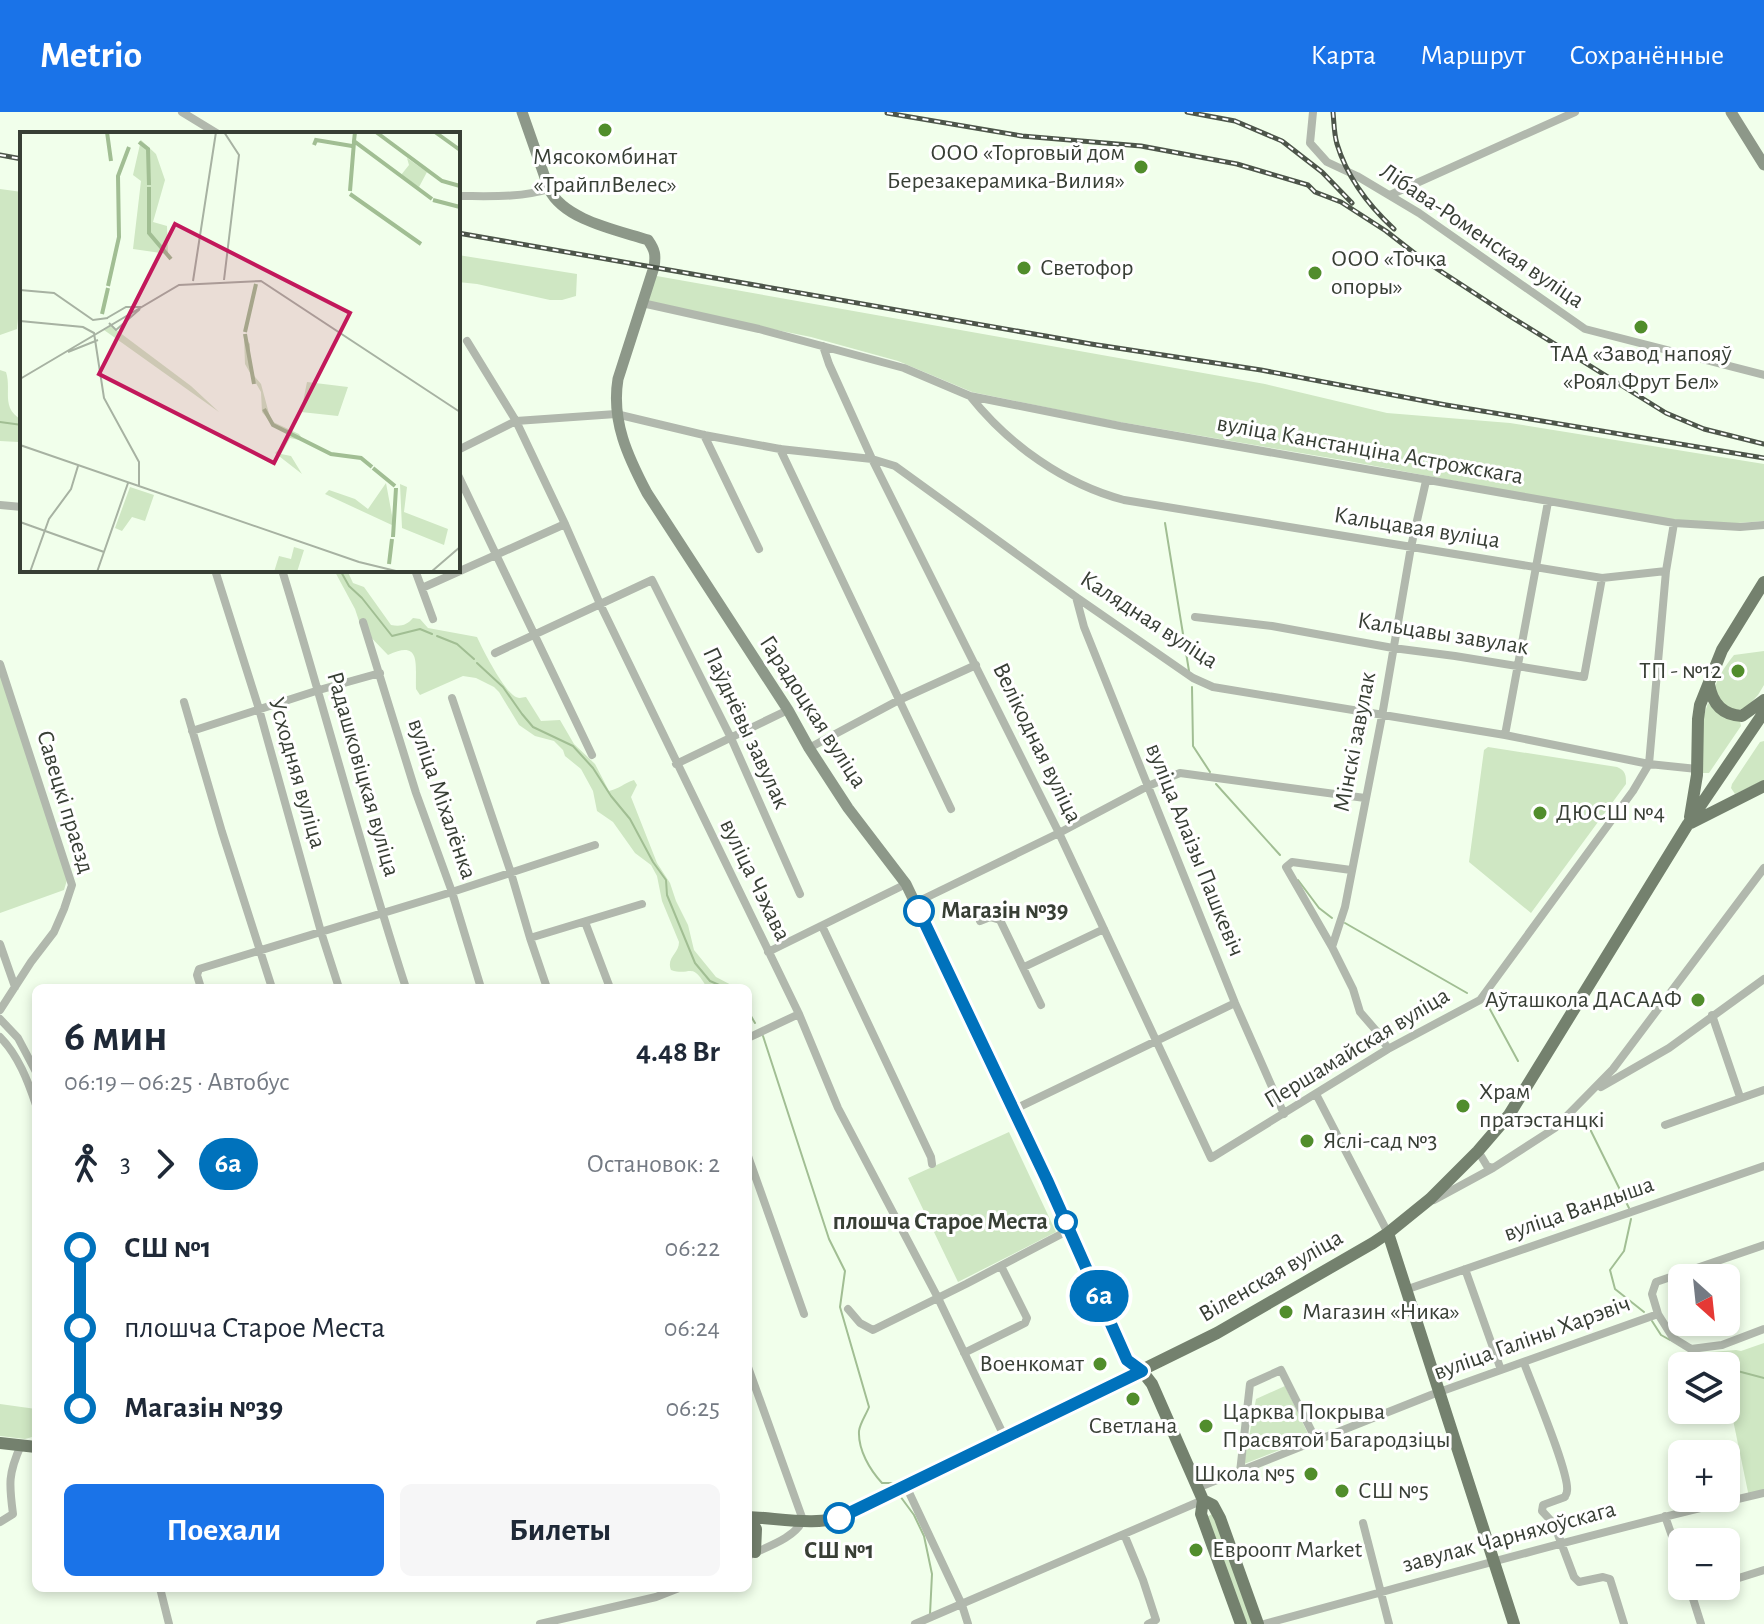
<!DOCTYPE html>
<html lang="ru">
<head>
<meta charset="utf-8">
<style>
	:root { --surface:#fff; --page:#f6f6f7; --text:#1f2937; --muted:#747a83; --accent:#1a73e8 }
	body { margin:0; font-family:"Alegreya Sans",sans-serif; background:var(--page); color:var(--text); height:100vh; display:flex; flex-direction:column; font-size:30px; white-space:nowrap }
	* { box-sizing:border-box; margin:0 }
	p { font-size:26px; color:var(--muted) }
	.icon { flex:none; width:44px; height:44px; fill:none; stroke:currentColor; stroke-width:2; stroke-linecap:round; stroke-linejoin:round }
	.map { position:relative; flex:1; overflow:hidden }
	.drawer { position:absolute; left:32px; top:872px; width:720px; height:608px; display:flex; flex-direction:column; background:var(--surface); border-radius:12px; box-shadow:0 4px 12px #0003 }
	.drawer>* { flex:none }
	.badge { padding:0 16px; border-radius:26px; font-size:28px; line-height:52px }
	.needle { width:52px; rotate:153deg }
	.fabs { position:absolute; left:1668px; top:1152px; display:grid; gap:16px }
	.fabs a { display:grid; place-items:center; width:72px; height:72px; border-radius:12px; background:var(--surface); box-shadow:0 4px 12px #0003; font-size:40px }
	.map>.badge { position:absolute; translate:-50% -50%; box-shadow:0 0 0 4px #fff }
	.legs { display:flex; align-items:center; gap:12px; height:88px; padding:0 32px; font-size:26px }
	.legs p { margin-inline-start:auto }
	.overview { display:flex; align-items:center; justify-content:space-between; height:136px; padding:0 32px }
	h1 { font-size:44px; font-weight:700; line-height:60px }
	.cta { display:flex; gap:16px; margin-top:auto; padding:16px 32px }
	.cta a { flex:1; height:92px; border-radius:12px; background:var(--accent); color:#fff; font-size:32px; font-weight:700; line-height:92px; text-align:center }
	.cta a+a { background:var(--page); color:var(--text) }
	ul { padding:0 32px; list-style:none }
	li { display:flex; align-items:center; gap:28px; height:80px; font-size:30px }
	li i { display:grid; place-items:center; width:12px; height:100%; margin:0 10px; background:currentColor }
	li i::after { content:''; width:20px; height:20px; margin:-10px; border:6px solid; border-radius:50%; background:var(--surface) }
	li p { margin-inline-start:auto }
	li:first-child i { background:linear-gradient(#0000 50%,currentColor 0) }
	li:last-child i { background:linear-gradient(currentColor 50%,#0000 0) }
	header { display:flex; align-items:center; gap:48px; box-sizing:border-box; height:112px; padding:0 40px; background:var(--accent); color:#fff }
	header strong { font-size:38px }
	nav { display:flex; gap:44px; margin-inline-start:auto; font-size:28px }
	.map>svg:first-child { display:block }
	.green { fill:#cfe7c3 }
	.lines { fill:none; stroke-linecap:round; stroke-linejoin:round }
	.stream { stroke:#a1be93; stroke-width:2 }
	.street { stroke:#b1b8ad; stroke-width:8 }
	.secondary { stroke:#8d9889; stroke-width:11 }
	.primary { stroke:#74816e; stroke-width:12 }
	.rail-casing { stroke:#4d554a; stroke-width:5 }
	.rail { stroke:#fff; stroke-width:2; stroke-dasharray:6; stroke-linecap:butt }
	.line-1-casing { stroke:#fff; stroke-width:18 }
	.line-1 { stroke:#0072bc; stroke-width:12 }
	.poi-dot { fill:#518d2c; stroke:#fff; stroke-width:3 }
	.stop-1-dot { fill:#fff; stroke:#0072bc; stroke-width:4 }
	.labels { text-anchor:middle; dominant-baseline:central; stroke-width:6; stroke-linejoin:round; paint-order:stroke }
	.poi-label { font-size:24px; fill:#383f35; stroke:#fff; text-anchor:start }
	.street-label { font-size:24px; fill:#383f35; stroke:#fff }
	.stop-label { font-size:24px; font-weight:bold; fill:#383f35; stroke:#fff; text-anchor:start }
	.inset-river { fill:none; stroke:#a1be93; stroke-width:4 }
	.inset-road { fill:none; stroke:#a7b2a2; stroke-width:2 }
	.view { fill:#c2185b; fill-opacity:0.15; stroke:#c2185b; stroke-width:4 }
	.inset-edge { fill:none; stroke:#383f35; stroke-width:4 }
</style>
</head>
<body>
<header>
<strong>Metrio</strong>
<nav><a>Карта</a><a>Маршрут</a><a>Сохранённые</a></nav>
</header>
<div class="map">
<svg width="1764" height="1512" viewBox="0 0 1764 1512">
	<rect width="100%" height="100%" fill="#f1ffeb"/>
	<path class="green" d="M0 77 22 80V166L17 217 0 223Z
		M458 143 577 162 576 184 562 188H550L477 172 458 170Z
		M651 163 1265 272 1387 301 1510 311 1764 352V409L1725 412 1669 409 1348 349 1103 307 972 280 898 249 811 225 694 201 643 188Z
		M0 258 6 260C12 278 0 296 22 308V326L18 330 0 329Z
		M334 458H347L353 471 364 475 391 513C401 515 407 513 413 506L420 507 428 516 477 525C484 540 501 573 513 583 518 587 520 586 526 585L541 609 560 608 574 632 595 652 609 679C619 677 624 671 634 668L637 673 631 685 657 751 670 771 676 789 688 813 694 838 716 865 737 876H707C691 848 691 865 671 858 666 845 679 842 679 830L662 789 657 764 651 753 635 741 613 710 597 699 593 679 581 657 565 644 563 638 554 629 535 624 519 613 499 580 494 575 476 566 463 564 420 583 416 577C415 553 422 527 388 543L361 515 355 497Z
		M1764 539V573L1758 583 1746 596 1738 598 1724 595 1715 576C1718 564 1726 553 1734 543Z
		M0 562 67 768 64 778 0 801Z
		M1708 591 1722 604 1740 609 1741 614 1709 661H1702L1703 606Z
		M1764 629V668L1735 682 1731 676 1732 672 1760 630Z
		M1488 635 1617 655C1626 659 1626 663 1626 672L1531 801 1469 750 1484 638Z
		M1009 1020 1056 1120 958 1170 908 1066Z
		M1764 1231V1382L1749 1385 1726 1274V1254H1698V1241L1736 1238 1741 1239Z
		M1285 1274 1310 1326 1244 1352 1256 1287Z
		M0 1292 36 1297V1324L25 1327 0 1324Z
		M1215 1401 1254 1512H1244L1206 1405Z"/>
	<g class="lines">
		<path class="stream" d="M0 310 22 313
			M1165 411 1189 559
			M340 458 349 474 362 486 392 524 420 517 432 522
			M437 524 457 532 474 547
			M477 551 503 575 522 602 533 615 573 634 593 656 611 684 630 707 653 750 666 768 667 783 695 851 710 869 726 876
			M1192 575 1193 634 1210 660
			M1216 672 1280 743
			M1298 768 1319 796 1332 806
			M1345 811 1467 881
			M1486 890 1518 949
			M748 899 755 911
			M763 924 829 1127 845 1159 840 1195 869 1295C866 1303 860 1311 859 1319 858 1338 870 1358 882 1371H894L896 1375
			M1577 1005 1588 1013 1629 1096
			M1631 1107 1624 1139 1610 1158 1615 1177 1644 1200
			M1652 1209 1661 1223 1670 1228
			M1693 1241 1719 1254
			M1726 1256 1764 1266
			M900 1384 914 1403 924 1424 932 1462 930 1502"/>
		<path class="street" d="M182 0 218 22
			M1313 0 1310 31 1327 50 1357 64 1419 101 1585 217 1764 263
			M1390 83 1575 0
			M458 84C488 84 520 86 549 77
			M642 191 759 217 904 256 970 284 1120 314 1674 411 1740 415 1764 413
			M467 229 516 309 565 412 600 492 799 902 838 996 938 1186 1005 1326
			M823 234 829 252 872 347 1059 721 1211 1046 1388 937 1480 888 1633 679 1649 652 1666 459 1674 411
			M970 284C1009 333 1064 372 1124 388L1602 466 1666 459
			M704 323 759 437
			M780 337 951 697
			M458 338 516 309 616 302 704 323 780 337 872 347 895 354 1076 485 1193 566 1213 575 1505 623 1649 652 1697 657
			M458 363 592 643
			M0 393 22 395
			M215 458 259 597 321 820 339 876
			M282 458C325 597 361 738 406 876
			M415 458 433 507
			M422 476 565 412
			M1076 485 1084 515 1235 891 1284 1002
			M1195 505 1272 514 1393 536 1455 544 1584 565 1602 466
			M363 510 416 681 452 780 481 876
			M495 541 652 468 731 626 800 782
			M0 552 72 773 64 797 54 820 31 850 0 898
			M452 586 511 761 530 826 547 876
			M184 590 222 720 272 876
			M192 619 319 578 380 561
			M1505 623 1548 390
			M809 636 899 588 976 553
			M676 652 788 598
			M915 791 1059 721 1148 674 1180 661 1365 686
			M980 809 990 805 1000 808 1041 893
			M585 810 610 876
			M822 814 931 1045 932 1052
			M530 826 642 792
			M0 832 15 875
			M1332 835 1286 755 1292 750 1351 758
			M768 840 906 772
			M1024 855 1104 817
			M201 876 197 863 199 857 452 780 595 733
			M1712 903 1740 985
			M0 907 18 926 36 960
			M0 925C18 943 28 969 36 993
			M748 926 799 902
			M1388 937 1379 922 1360 900 1353 877 1332 835 1345 795 1382 604 1411 435 1426 369
			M1601 975 1669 936 1764 867
			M1316 982 1388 1121
			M1013 998 1235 891
			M1665 1013 1764 978
			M1478 1039 1487 1054 1493 1056
			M748 1044 804 1202
			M1434 1088 1493 1056 1555 1016 1613 957 1764 756
			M1764 1133 1656 1170 1652 1182 1658 1202 1673 1226 1691 1237 1722 1233 1764 1217
			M1465 1157 1501 1258
			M1408 1177 1764 1054
			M848 1197 860 1211 873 1218 966 1172 1069 1118
			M964 1241 1025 1211 1027 1206 1001 1154
			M1524 1251C1532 1273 1570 1362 1567 1379 1567 1382 1565 1383 1565 1385L1543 1393 1542 1399 1554 1412 1574 1465 1579 1470 1603 1465 1610 1467 1624 1512
			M748 1255 803 1408C794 1427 766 1435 748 1444
			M1240 1360 1250 1272 1281 1258 1316 1328
			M906 1374 962 1493 968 1512
			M1197 1376 1431 1283 1658 1202
			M1665 1404 1682 1453
			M0 1410 13 1402C9 1372 8 1362 21 1333
			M1363 1411 1389 1512
			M1124 1422 1143 1468 1156 1508 1148 1512
			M1726 1470 1764 1458
			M1689 1474 1701 1512
			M160 1476 169 1512
			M1692 1482 1715 1474
			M540 1512 656 1485 679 1476
			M915 1512 1203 1388
			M1264 1512C1431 1467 1596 1420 1764 1381"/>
		<path class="secondary" d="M522 0 549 77C564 108 617 118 648 128 655 138 656 143 654 155L618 267C611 309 628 345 647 381L788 598 809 636 848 696 906 772 1047 1068 1127 1248 1142 1259
			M1731 0 1764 53"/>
		<path class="primary" d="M1709 572C1712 591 1722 603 1742 604L1764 588
			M1690 705 1697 663 1698 607 1700 593 1722 538 1764 470
			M1691 711 1764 674
			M1388 1121 1514 1512
			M1142 1259 1152 1272 1203 1388 1201 1402 1241 1512
			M0 1331 36 1335
			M1203 1388 1213 1393 1220 1406 1258 1512
			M748 1405C779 1406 818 1415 847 1403L1217 1221 1373 1131 1388 1121 1430 1087 1478 1039 1509 1003 1688 712 1764 600
			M749 1405 756 1417 755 1440"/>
		<g class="rail-casing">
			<path id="rail" d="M1187 0 1235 9 1282 29 1322 60 1352 91
				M1333 0C1334 10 1334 22 1337 32 1347 65 1369 94 1394 117
				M887 1 1022 24 1141 34 1237 52 1308 73 1315 80 1341 90 1386 119 1422 147 1508 203 1666 301 1704 317 1764 332
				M0 43 22 47
				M458 121 1091 232 1261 258 1446 293 1764 346"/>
		</g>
		<use href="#rail" class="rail"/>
	</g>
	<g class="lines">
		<g class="line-1-casing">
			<path id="line-1" d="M839 1406 1142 1259 1127 1248 1047 1068 919 799"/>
		</g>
		<use href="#line-1" class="line-1"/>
	</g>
	<g class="poi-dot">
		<circle cx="605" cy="18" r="8"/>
		<circle cx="1141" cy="55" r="8"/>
		<circle cx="1024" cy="156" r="8"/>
		<circle cx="1315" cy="161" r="8"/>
		<circle cx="1641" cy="215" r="8"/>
		<circle cx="1738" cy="559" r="8"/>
		<circle cx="1540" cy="701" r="8"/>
		<circle cx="1698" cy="888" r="8"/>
		<circle cx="1463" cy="994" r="8"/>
		<circle cx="1307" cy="1029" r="8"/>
		<circle cx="1286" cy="1200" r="8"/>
		<circle cx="1100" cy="1252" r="8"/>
		<circle cx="1133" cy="1287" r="8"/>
		<circle cx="1206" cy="1314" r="8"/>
		<circle cx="1311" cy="1362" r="8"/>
		<circle cx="1342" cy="1379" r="8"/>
		<circle cx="1196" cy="1438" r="8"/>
	</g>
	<g class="stop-1-dot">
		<circle cx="919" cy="799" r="14"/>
		<circle cx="1066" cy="1110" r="10"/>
		<circle cx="839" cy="1406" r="14"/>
	</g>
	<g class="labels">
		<g class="poi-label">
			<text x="1125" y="41" text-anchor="end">ООО «Торговый дом<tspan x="1125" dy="28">Березакерамика-Вилия»</tspan></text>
			<text x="605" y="45" text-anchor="middle">Мясокомбинат<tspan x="605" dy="28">«ТрайплВелес»</tspan></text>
			<text x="1331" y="147">ООО «Точка<tspan x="1331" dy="28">опоры»</tspan></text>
			<text x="1040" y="156">Светофор</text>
			<text x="1641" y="242" text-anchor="middle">ТАА «Завод напояў<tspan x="1641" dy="28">«Роял Фрут Бел»</tspan></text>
			<text x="1722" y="559" text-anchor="end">ТП - №12</text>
			<text x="1556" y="701">ДЮСШ №4</text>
			<text x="1682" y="888" text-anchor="end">Аўташкола ДАСААФ</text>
			<text x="1479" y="980">Храм<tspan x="1479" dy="28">пратэстанцкі</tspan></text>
			<text x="1323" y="1029">Яслі-сад №3</text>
			<text x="1302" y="1200">Магазин «Ника»</text>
			<text x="1084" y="1252" text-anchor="end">Военкомат</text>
			<text x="1222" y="1300">Царква Покрыва<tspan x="1222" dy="28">Прасвятой Багародзіцы</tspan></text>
			<text x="1133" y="1314" text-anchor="middle">Светлана</text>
			<text x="1295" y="1362" text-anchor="end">Школа №5</text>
			<text x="1358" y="1379">СШ №5</text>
			<text x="1212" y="1438">Евроопт Market</text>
		</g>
		<g class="street-label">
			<text transform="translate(1482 124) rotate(34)">Лібава-Роменская вуліца</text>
			<text transform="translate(1370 338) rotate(10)">вуліца Канстанціна Астрожскага</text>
			<text transform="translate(1417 416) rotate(9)">Кальцавая вуліца</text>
			<text transform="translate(1149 508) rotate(33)">Калядная вуліца</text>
			<text transform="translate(1443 522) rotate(9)">Кальцавы завулак</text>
			<text transform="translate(813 600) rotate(57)">Гарадоцкая вуліца</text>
			<text transform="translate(746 616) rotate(65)">Паўднёвы завулак</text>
			<text transform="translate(1355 630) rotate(-79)">Мінскі завулак</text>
			<text transform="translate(1037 631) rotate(64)">Велікодная вуліца</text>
			<text transform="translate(297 661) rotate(74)">Усходняя вуліца</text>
			<text transform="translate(363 662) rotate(74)">Радашковіцкая вуліца</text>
			<text transform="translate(442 687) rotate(71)">вуліца Міхалёнка</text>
			<text transform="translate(65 690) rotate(73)">Савецкі праезд</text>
			<text transform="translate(1195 738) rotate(68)">вуліца Алаізы Пашкевіч</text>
			<text transform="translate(755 768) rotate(64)">вуліца Чэхава</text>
			<text transform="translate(1357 936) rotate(-31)">Першамайская вуліца</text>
			<text transform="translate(1579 1097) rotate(-19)">вуліца Вандыша</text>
			<text transform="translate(1271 1164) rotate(-30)">Віленская вуліца</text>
			<text transform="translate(1532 1226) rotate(-20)">вуліца Галіны Харэвіч</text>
			<text transform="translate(1509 1425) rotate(-15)">завулак Чарняхоўскага</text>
		</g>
		<g class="stop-label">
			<text x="941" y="799">Магазін №39</text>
			<text x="1048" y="1110" text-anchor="end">плошча Старое Места</text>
			<text x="839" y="1439" text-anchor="middle">СШ №1</text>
		</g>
	</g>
	<g transform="translate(20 20)">
		<rect width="440" height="440" fill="#f1ffeb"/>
		<path d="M121 8 136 22 145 48 133 90 147 94 148 122 113 117 121 49 113 43ZM387 26 407 40 399 55 381 43 389 33ZM91 194 171 254 199 280 84 198ZM224 205 230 212V239L241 252 251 289 279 302 284 309 270 306 261 322 271 324 282 342 255 321 267 309V300L253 293 242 280 241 260 225 232ZM287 250 328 255 318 284 281 280ZM366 351 374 394 305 362 309 358 335 367 348 377ZM380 352 387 355 384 380 428 397 424 413 382 396ZM110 355 134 363 125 389 112 385 102 399 95 396ZM274 415 284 418 277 440H254L259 424 271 427Z" fill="#cfe7c3"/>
		<path class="inset-river" d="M87 0 91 29M335 0 334 9 412 67M356 0 422 49 440 54M415 0 440 18M119 10 128 17 129 53M294 13 296 8 332 14M129 55V101L151 127M330 59 334 10M330 62 401 112M413 68 440 75M88 154 99 105 98 44 109 15M82 182 88 156M225 200 236 152M225 202 234 252M244 277 253 293 311 322 341 326 352 335M353 336 375 354M373 405 376 356M369 432 372 407"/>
		<path class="inset-road" d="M204 148 219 23 204 0M173 149 196 0M0 158 34 161 73 188 88 186M87 186 106 175H121M0 189 63 195 74 201 84 266 119 330V355M89 191 96 198 120 177M48 220 78 208M0 247 159 153 241 149 440 280M0 313 339 430M0 390 84 420M339 430 380 440M10 440 29 387 51 357 58 334M77 440 108 351M411 440 440 415"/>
		<path class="view" d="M155 92 330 181 254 331 79 242Z"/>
		<rect width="440" height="440" class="inset-edge"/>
	</g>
</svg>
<div class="fabs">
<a><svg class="needle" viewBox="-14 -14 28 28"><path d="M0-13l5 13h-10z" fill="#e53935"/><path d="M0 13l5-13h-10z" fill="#747a83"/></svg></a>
<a><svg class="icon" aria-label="layers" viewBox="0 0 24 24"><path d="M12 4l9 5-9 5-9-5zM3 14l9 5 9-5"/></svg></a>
<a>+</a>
<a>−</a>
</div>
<b class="badge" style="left:1099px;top:1184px;background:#0072bc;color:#fff">6а</b>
<section class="drawer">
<div class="overview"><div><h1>6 мин</h1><p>06:19 – 06:25 · Автобус</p></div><b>4.48 Br</b></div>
<div class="legs"><svg class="icon" aria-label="walk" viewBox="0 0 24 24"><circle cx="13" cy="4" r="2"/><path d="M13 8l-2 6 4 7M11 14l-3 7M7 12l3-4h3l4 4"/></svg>3<svg class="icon" aria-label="forward" viewBox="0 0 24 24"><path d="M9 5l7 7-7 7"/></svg><b class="badge" style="background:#0072bc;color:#fff">6а</b><p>Остановок: 2</p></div>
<ul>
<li><i style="color:#0072bc"></i><b>СШ №1</b><p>06:22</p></li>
<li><i style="color:#0072bc"></i><span>плошча Старое Места</span><p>06:24</p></li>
<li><i style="color:#0072bc"></i><b>Магазін №39</b><p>06:25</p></li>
</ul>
<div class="cta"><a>Поехали</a><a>Билеты</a></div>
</section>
</div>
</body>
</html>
